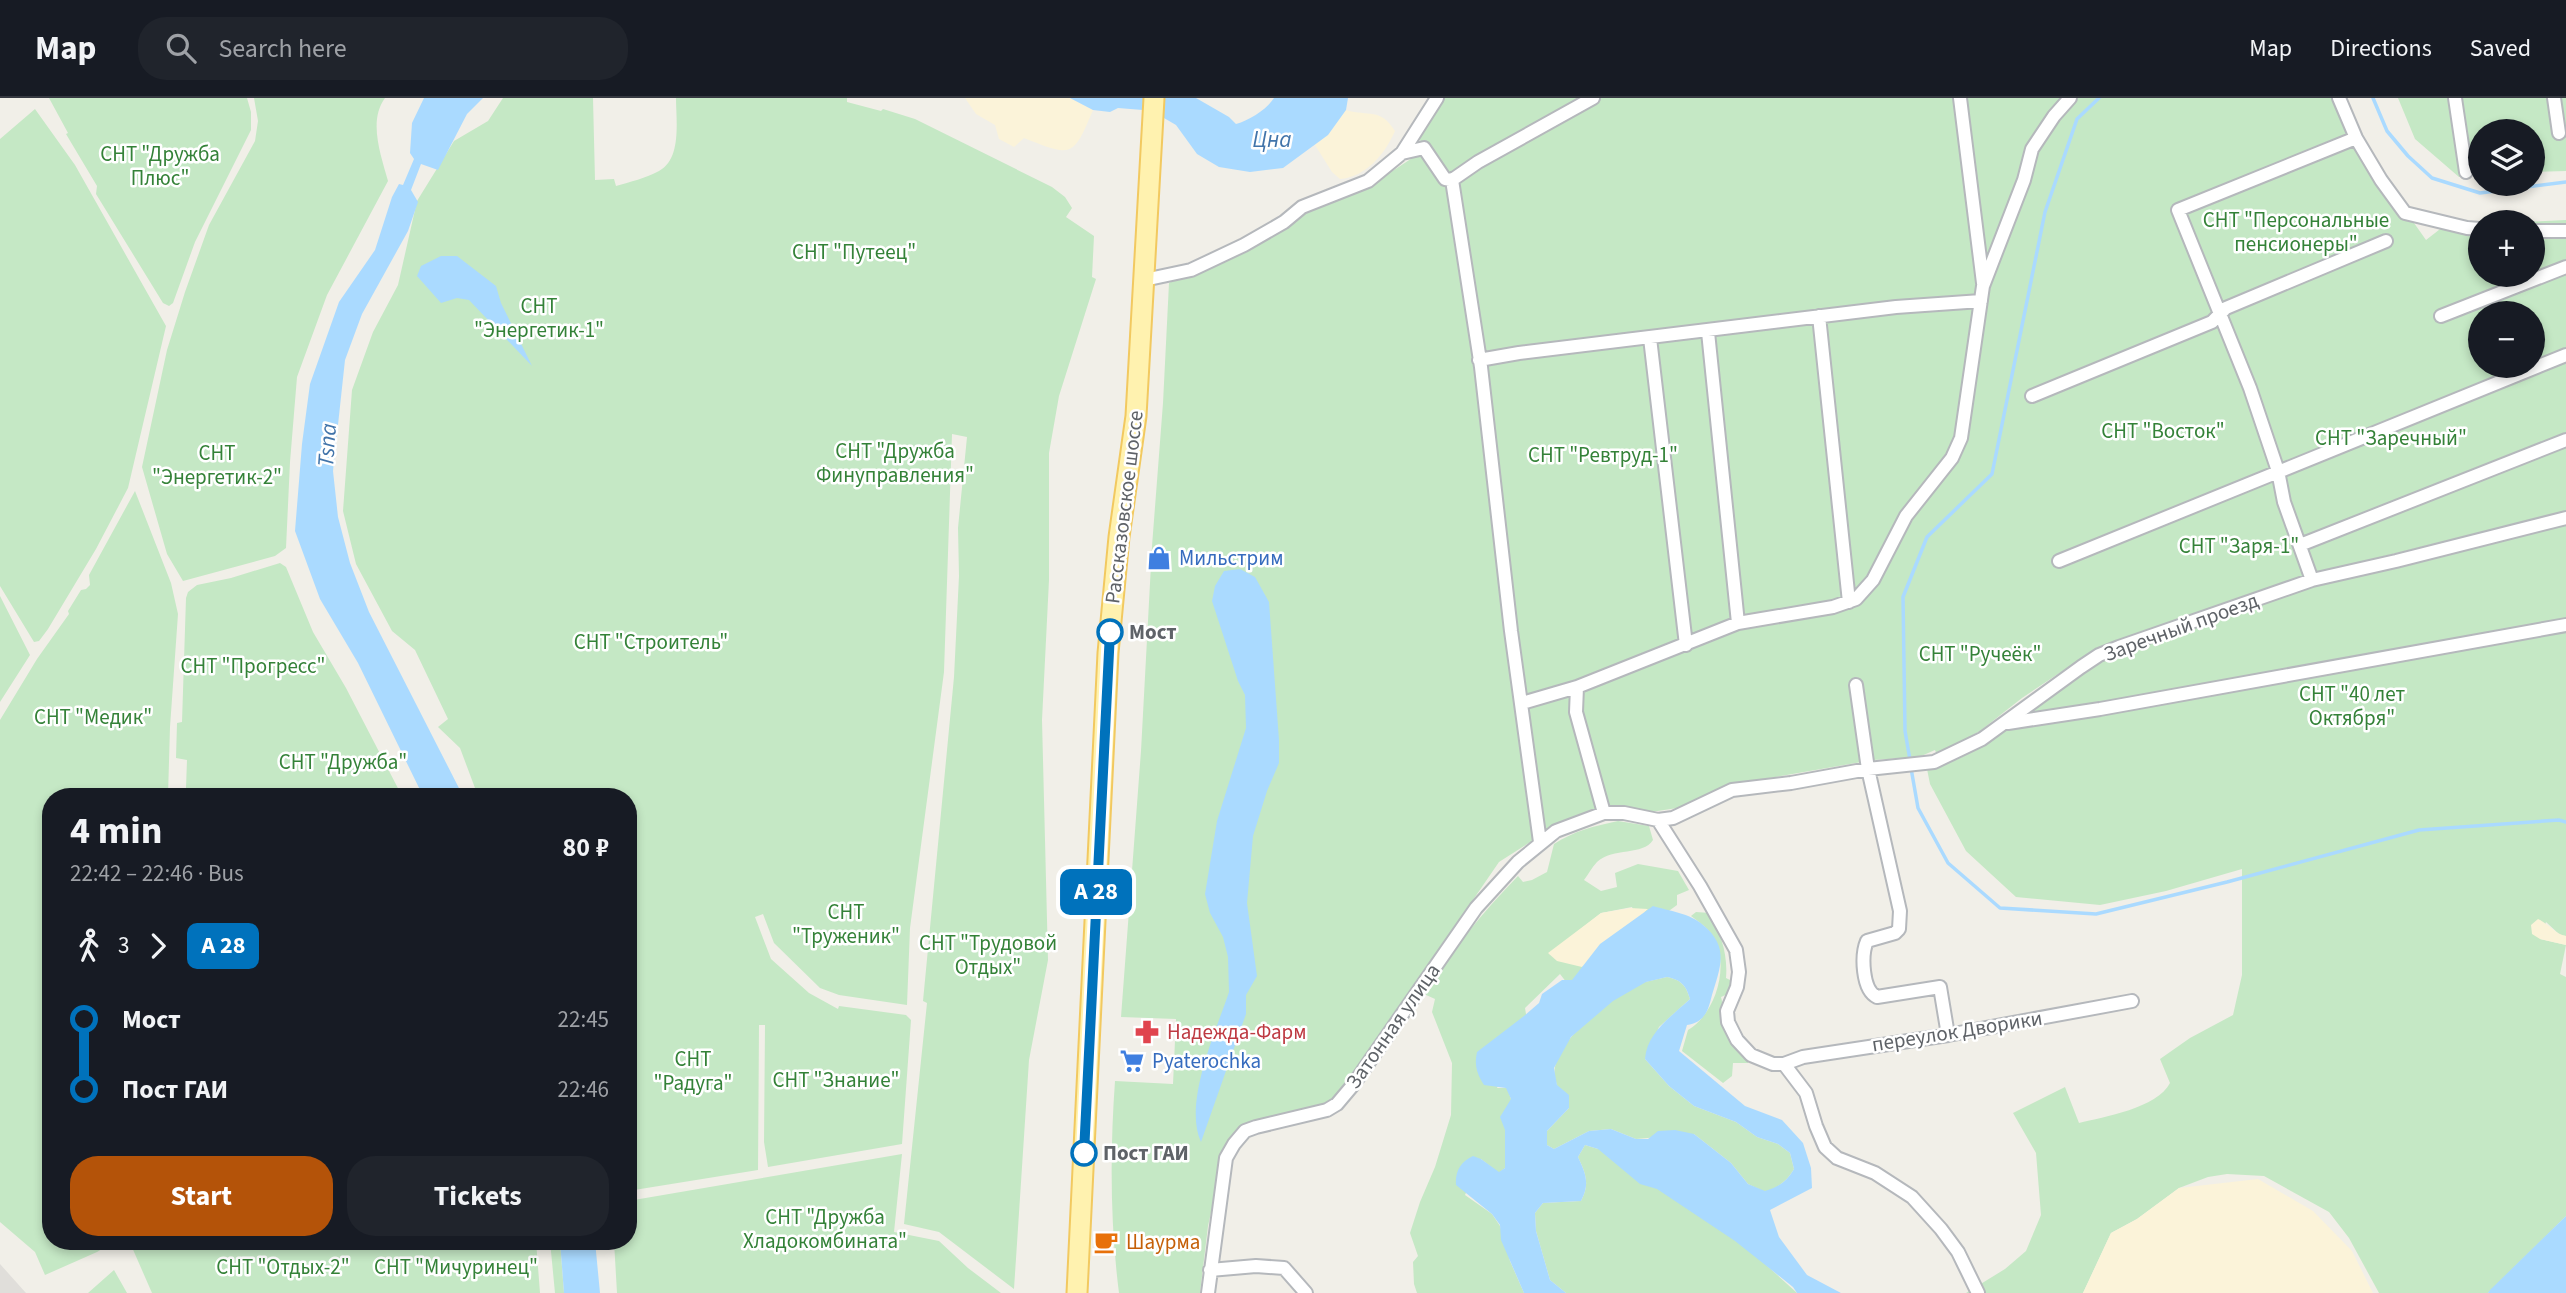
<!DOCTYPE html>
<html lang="en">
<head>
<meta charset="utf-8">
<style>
	:root { --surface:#171b24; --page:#20242c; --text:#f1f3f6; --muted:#9ea1a6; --line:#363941; --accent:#b45309 }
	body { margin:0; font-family:"Source Sans 3",sans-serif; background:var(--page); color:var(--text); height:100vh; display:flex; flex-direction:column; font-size:26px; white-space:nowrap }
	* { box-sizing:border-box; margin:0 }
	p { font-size:23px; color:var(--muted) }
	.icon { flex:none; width:38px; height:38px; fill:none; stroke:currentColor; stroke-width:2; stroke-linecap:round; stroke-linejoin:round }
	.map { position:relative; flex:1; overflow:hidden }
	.drawer { position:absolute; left:42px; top:690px; width:595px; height:462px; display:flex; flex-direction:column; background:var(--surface); border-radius:28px; box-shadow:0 4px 10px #0003 }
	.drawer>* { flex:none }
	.badge { padding:0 14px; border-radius:10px; font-size:24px; line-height:46px }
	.fabs { position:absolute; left:2468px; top:21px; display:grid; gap:14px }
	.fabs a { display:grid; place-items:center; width:77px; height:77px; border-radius:50%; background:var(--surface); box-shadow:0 4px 10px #0003; font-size:35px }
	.map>.badge { position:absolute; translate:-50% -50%; box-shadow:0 0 0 4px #fff }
	.legs { display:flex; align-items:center; gap:10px; height:77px; padding:0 28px; font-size:23px }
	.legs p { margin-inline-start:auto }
	.headline { display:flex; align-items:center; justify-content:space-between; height:119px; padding:0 28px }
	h1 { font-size:38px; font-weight:700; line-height:52px }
	.action { display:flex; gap:14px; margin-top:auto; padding:14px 28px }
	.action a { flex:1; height:80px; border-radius:28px; background:var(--accent); color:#fff; font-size:28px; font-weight:700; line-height:80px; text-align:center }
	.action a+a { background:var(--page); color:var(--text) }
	ul { padding:0 28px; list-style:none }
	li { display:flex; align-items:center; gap:24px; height:70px; font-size:26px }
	li i { display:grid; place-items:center; width:10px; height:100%; margin:0 9px; background:currentColor }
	li i::after { content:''; width:18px; height:18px; margin:-9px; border:5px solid; border-radius:50%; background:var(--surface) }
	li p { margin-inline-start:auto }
	li:first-child i { background:linear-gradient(#0000 50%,currentColor 0) }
	li:last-child i { background:linear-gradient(currentColor 50%,#0000 0) }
	header { display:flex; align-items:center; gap:42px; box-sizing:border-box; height:98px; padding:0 35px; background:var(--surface); border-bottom:2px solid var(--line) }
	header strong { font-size:33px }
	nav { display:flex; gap:38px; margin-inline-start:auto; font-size:24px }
	.search { width:490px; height:63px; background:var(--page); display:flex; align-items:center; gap:18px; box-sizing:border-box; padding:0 24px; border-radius:28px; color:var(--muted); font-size:26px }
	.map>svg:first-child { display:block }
	.industrial { fill:#e0deda }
	.green { fill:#c5e8c5; fill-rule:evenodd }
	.sand { fill:#fbf3d9 }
	.water { fill:#aadaff; fill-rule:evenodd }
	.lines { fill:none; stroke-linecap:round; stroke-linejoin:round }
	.stream { stroke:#aadaff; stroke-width:3.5 }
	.street-casing { stroke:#b5b8bc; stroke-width:16 }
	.primary-casing { stroke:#f2c960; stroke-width:23 }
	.street { stroke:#fff; stroke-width:12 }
	.primary { stroke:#fff2af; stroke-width:19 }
	.line-1-casing { stroke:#fff; stroke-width:16 }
	.line-1 { stroke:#0072bc; stroke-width:10 }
	.stop-1-dot { fill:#fff; stroke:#0072bc; stroke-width:3.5 }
	.labels { text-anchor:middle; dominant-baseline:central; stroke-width:5; stroke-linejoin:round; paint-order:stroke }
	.park-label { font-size:21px; fill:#348238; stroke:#fff }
	.street-label { font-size:21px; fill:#5f6368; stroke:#fff }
	.shop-label { font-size:21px; fill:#366cbe; stroke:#fff; text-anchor:start }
	.stop-label { font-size:21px; font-weight:bold; fill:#5f6368; stroke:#fff; text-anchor:start }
	.health-label { font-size:21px; fill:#be3a42; stroke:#fff; text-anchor:start }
	.food-label { font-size:21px; fill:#c56008; stroke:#fff; text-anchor:start }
	.water-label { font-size:23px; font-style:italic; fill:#4174aa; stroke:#fff }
</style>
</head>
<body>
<header>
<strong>Map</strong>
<div class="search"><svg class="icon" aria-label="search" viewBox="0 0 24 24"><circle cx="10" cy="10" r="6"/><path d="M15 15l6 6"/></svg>Search here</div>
<nav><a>Map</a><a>Directions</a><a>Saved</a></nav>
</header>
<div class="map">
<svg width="2566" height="1195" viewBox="0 0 2566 1195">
	<rect width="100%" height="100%" fill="#f1efe8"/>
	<path class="industrial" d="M0 1166 26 1195H0Z"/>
	<path class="green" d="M49 0H247L251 14V32L195 144 173 205 169 208 163 205 96 96 97 88 66 36 68 35Z
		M254 0H385C368 23 381 57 388 83L327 197 297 279 290 364 286 450 275 458 183 483 167 456 142 369 167 252 185 194 209 127 255 43 258 23Z
		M503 0H593L595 82 614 81 616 88C630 84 646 80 659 73 682 61 676 22 676 0H847V4L881 13 883 11 915 21 1052 89 1065 99 1072 110 1066 119 1094 138 1092 179 1096 181 1059 298 1049 355V482L1042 622 1048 862 1029 962 1014 1191 939 1134 904 1126 927 905 923 903 954 579 959 478 958 430 967 339 952 336 944 574 910 830 907 907 839 897 820 890 774 845 763 816 755 819 771 861 809 895 838 911 839 908 906 917 911 922 902 1046 768 1069 764 1044 765 927H759L758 1072 628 1093V698H478L460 650 438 629 448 621 415 552 392 533 356 466 343 413 352 292 373 234 398 187 417 103 454 43 488 23Z
		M1436 0H2339L2399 114 2414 125 2426 142 2444 128 2480 126V177H2532V124H2524L2566 122V413L2316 475 2290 411 2217 212 2210 222 2029 297 2028 304 2217 226 2275 372 2052 463 2055 468 2272 380 2289 426 2304 478 2088 556 2022 600 1980 633 1937 657 1935 652 1919 659 1873 662 1729 687 1684 709 1651 714 1610 710 1592 712 1565 722 1499 764 1339 997 1319 1008 1249 1025 1235 1033 1226 1046 1208 1128 1200 1195H1119C1110 1125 1110 1053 1115 983L1173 986 1176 921 1121 919 1141 653 1152 448 1163 305 1169 185 1257 139 1302 109 1394 72 1426 51 1414 33ZM2480 215H2532V268H2480Z
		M2398 0H2566V73L2532 74V33H2480V77L2459 79 2415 41Z
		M35 11 75 67 166 228 128 390 96 451 48 531 39 543 34 544 0 488V41Z
		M135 393 171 485 178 516 170 629 168 698H51V1143H115L97 1154 45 1177 35 1154 0 1124V622L37 561 69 516 68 513 81 492 86 491 90 487 89 477Z
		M2566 427V838L2560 837 2546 824 2540 841 2566 847 2560 876 2566 879V1118L2488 1195H2379L2349 1140 2329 1114 2264 1078 2227 1076 2208 1079 2179 1090 2137 1121 2111 1135 2083 1195H1966L2005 1171 2026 1153 2041 1117 2036 1055 2013 1015 2065 989 2079 1025C2104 1019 2157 1010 2170 985L2160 961 2190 940 2233 917 2242 877V771L2166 793 2100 807 2016 799 1966 753 1930 686 1927 671 1958 661 1986 646 2088 570 2123 553 2269 502 2333 483Z
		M280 465 286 469 313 534 346 590 402 698H177V691L186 690 187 662 176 660 177 625 182 624 186 500 188 494 197 487 231 480Z
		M0 498 30 557 0 604Z
		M1618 723 1649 728 1653 742C1643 758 1613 749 1597 764 1592 769 1588 777 1584 782L1601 793 1617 789 1615 775 1638 766 1678 773 1689 792 1677 797V807L1666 815 1634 814 1632 809 1601 815 1549 856 1591 871 1570 889 1560 876 1525 910 1527 922 1497 990H1507L1511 1001 1505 1070 1499 1075 1481 1061 1465 1097 1492 1116 1500 1128 1510 1163 1524 1195H1417L1414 1186 1413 1164 1418 1158 1410 1135 1420 1104 1435 1069 1451 1017 1452 965 1432 914 1435 901 1424 896C1452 852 1481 816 1518 778L1523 784 1532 782 1547 774 1554 746C1574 733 1594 728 1618 723Z
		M1696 814 1710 815C1721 837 1728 856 1726 880L1732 883 1730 895 1721 899 1733 948 1748 960V965H1733L1732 978 1723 985 1682 953 1688 932C1715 916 1730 869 1714 841 1709 830 1700 825 1691 818Z
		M1667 879C1681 882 1686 887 1690 901L1659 929 1645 961 1669 988 1694 1008 1736 1024 1757 1039 1778 1046 1790 1055 1794 1071C1786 1084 1780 1088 1765 1094L1748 1086 1731 1065 1694 1036 1636 1041 1611 1031 1589 1033 1554 1051 1547 1047V1033L1569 1010C1562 998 1552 983 1555 969 1561 937 1616 895 1645 884 1652 882 1660 881 1667 879Z
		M1585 1047 1598 1051 1640 1052 1797 1195H1566L1550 1182 1536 1133 1535 1115 1543 1105 1581 1103C1590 1086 1586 1076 1578 1059Z
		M902 1056 894 1134 939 1143 968 1170 1001 1195H617L614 1143H628V1103Z
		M133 1143H536L540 1195H152L131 1147Z
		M550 1143H560L564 1195H555Z
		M114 1172 127 1195H88Z"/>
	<path class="sand" d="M965 0H1070L1093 12C1073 60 1072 59 1024 40L1014 49 999 41 995 27 976 16Z
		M1346 12C1369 19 1380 9 1395 33 1385 56 1366 79 1340 81L1332 74 1315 47 1328 37Z
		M1630 810 1648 811 1582 869 1557 863 1548 855 1601 815Z
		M2538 821C2548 825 2555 836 2566 838V847L2540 841 2532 836 2531 827Z
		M2258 1081 2313 1113 2352 1153 2373 1195H2083L2111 1135 2137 1121 2179 1090Z"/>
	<path class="water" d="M424 0H483L467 16 438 72 421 66 411 92 418 104 408 133 362 216 345 262 333 373 338 419 350 465 369 514 463 698H423L358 565 320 501 295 433 302 346 310 286 339 204 375 152 392 99 399 86 403 87 414 61 410 55 412 25Z
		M1070 0H1196L1229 19 1236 26C1250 22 1266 12 1274 0H1348L1346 12 1328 37 1283 70 1250 74 1219 69 1197 56 1176 27 1164 20 1143 12 1118 10 1110 14 1093 12Z
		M441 158H457L496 188 501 205 532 268 469 202 457 200 441 205 417 178 421 168Z
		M1240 471 1255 479 1269 504 1279 642V665L1267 693 1253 738 1247 805 1257 878 1246 897V916L1201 1044C1183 1005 1216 933 1229 894L1228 859 1223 839 1210 815 1205 796 1217 723 1246 630 1245 597 1238 583 1212 503 1215 488 1224 473Z
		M1653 808C1669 813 1690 815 1703 827 1730 849 1720 870 1712 897 1708 913 1705 924 1687 927L1679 953 1745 1008 1782 1022 1803 1045 1811 1070 1812 1090 1770 1112 1779 1139 1807 1177 1841 1195H1797L1793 1189 1735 1143 1657 1091 1640 1086 1598 1051 1585 1047 1578 1059C1586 1076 1590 1086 1581 1103L1543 1105 1535 1115 1536 1133 1550 1182 1566 1195H1524L1501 1142 1500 1127 1492 1116 1456 1087C1455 1074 1460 1064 1473 1058L1481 1061 1499 1074 1505 1070V1032L1500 1019 1511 1001 1506 990 1484 987C1477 976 1474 967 1477 954L1524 918 1539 905 1542 896 1562 882H1572L1600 846ZM1667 879C1681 882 1686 887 1690 901 1672 918 1647 934 1645 961L1669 988 1694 1008 1736 1024 1757 1039 1778 1046 1790 1055 1794 1071C1786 1084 1780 1088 1765 1093L1748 1086 1731 1065 1694 1036 1675 1032 1658 1033 1648 1041H1636L1611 1031 1589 1033 1554 1051 1547 1047V1033L1569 1010V997L1557 987 1554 970 1571 939 1613 903 1646 884Z
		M2566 1118V1195H2488L2490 1192Z
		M560 1143H595L600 1195H564Z"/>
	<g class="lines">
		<path class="stream" d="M2373 0 2387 33 2408 58 2432 80 2480 95 2566 84
			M1910 662 1905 633 1903 499 1927 439 1992 376 2045 114 2077 21 2099 0
			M1911 670 1918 710 1948 765 2000 810 2096 816 2227 784 2419 732 2559 722 2566 724"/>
		<g class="street-casing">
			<path id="street" d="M1960 0 1983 185
				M2339 0 2356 40 2381 82 2405 115 2467 130 2480 131
				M2455 0 2466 74
				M2554 0 2559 35
				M1402 55 1424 50 1445 81 1452 82 1478 64 1593 0
				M1452 82 1481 269 1511 533 1540 744
				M2532 133H2566
				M1144 182 1191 172 1244 147 1284 124 1302 109 1368 83 1402 55 1437 0
				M1819 218 1849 504
				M2441 218 2566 169
				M1708 234 1738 525
				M1650 240 1686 547
				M1479 262 1519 255 1896 209 1981 203
				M2032 298 2212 224 2226 210 2386 143
				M2300 447 2566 342
				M2059 463 2566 257
				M2312 482 2284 404 2278 373 2250 290 2178 112 2356 40
				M1856 587 1868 671 1900 813 1899 831 1895 835 1867 843C1861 857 1862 892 1877 899L1940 889 1948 937
				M1577 589 1738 525 1833 509 1856 501 1873 482 1906 418 1952 360 1961 340 1983 188 2024 82 2032 51 2054 18 2070 0
				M1522 605 1577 589 1576 614 1604 715
				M2008 625 2100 611 2566 527
				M1658 722 1700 788 1736 852 1739 874 1737 889 1727 913 1728 924 1737 942 1751 957 1773 966H1784L1806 995 1816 1028 1825 1049 1837 1060 1875 1075 1912 1099 1941 1131 1958 1154 1978 1195
				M1784 966 1803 959 1948 937 2132 903
				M1210 1172 1256 1168 1284 1170 1306 1195
				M1208 1195 1226 1060 1234 1046 1245 1033 1256 1029 1327 1012 1337 1006 1353 987 1476 810 1518 764 1556 733 1604 715H1624L1658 722 1673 720 1732 692 1791 685 1868 671 1934 664 1982 641 2081 569 2099 557 2119 549 2312 482 2396 463 2566 420"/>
		</g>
		<g class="primary-casing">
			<path id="primary" d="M1077 1195 1108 555 1119 439 1136 318 1154 0"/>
		</g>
		<use href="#street" class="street"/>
		<use href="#primary" class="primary"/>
	</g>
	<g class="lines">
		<g class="line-1-casing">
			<path id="line-1" d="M1084 1055 1110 534"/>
		</g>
		<use href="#line-1" class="line-1"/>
	</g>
	<defs>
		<g id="shop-bare" transform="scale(1.89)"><path d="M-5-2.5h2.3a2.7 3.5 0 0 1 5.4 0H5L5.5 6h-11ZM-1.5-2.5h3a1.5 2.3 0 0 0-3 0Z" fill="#3f7fe0" stroke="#fff" stroke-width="2.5" paint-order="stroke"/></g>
		<g id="pharmacy-bare" transform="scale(1.89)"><path d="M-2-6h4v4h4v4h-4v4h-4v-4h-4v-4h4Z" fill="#e0444e" stroke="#fff" stroke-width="2.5" paint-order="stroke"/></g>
		<g id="supermarket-bare" transform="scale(1.89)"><path d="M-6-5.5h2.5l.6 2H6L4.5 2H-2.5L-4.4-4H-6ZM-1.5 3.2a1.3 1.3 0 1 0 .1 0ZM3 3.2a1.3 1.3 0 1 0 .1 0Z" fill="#3f7fe0" stroke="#fff" stroke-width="2.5" paint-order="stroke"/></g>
		<g id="cafe-bare" transform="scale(1.89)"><path d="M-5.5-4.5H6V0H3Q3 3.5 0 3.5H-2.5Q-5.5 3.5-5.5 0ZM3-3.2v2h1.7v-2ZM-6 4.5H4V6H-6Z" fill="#e8710a" stroke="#fff" stroke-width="2.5" paint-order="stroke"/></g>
	</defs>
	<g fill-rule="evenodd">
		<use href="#shop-bare" x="1159" y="460"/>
		<use href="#pharmacy-bare" x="1147" y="934"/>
		<use href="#supermarket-bare" x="1132" y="963"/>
		<use href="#cafe-bare" x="1106" y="1144"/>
	</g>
	<g class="stop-1-dot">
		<circle cx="1110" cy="534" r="12"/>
		<circle cx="1084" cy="1055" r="12"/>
	</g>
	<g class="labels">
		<g class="park-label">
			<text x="160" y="56">СНТ "Дружба<tspan x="160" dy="24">Плюс"</tspan></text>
			<text x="2296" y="122">СНТ "Персональные<tspan x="2296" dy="24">пенсионеры"</tspan></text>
			<text x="854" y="154">СНТ "Путеец"</text>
			<text x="539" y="208">СНТ<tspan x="539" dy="24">"Энергетик-1"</tspan></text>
			<text x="2163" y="333">СНТ "Восток"</text>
			<text x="2391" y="340">СНТ "Заречный"</text>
			<text x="895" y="353">СНТ "Дружба<tspan x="895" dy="24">Финуправления"</tspan></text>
			<text x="217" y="355">СНТ<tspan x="217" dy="24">"Энергетик-2"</tspan></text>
			<text x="1603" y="357">СНТ "Ревтруд-1"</text>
			<text x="2239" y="448">СНТ "Заря-1"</text>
			<text x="651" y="544">СНТ "Строитель"</text>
			<text x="1980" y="556">СНТ "Ручеёк"</text>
			<text x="253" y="568">СНТ "Прогресс"</text>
			<text x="2352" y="596">СНТ "40 лет<tspan x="2352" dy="24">Октября"</tspan></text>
			<text x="93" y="619">СНТ "Медик"</text>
			<text x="343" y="664">СНТ "Дружба"</text>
			<text x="846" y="814">СНТ<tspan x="846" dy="24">"Труженик"</tspan></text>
			<text x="988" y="845">СНТ "Трудовой<tspan x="988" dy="24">Отдых"</tspan></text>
			<text x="693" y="961">СНТ<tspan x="693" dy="24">"Радуга"</tspan></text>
			<text x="836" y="982">СНТ "Знание"</text>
			<text x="825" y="1119">СНТ "Дружба<tspan x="825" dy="24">Хладокомбината"</tspan></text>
			<text x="283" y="1169">СНТ "Отдых-2"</text>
			<text x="456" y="1169">СНТ "Мичуринец"</text>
		</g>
		<g class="street-label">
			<text transform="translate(1124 409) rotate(-83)">Рассказовское шоссе</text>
			<text transform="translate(2181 529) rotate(-20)">Заречный проезд</text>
			<text transform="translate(1393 928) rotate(-55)">Затонная улица</text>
			<text transform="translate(1957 933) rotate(-9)">переулок Дворики</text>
		</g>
		<g class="shop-label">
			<text x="1179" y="460">Мильстрим</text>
			<text x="1152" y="963">Pyaterochka</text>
		</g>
		<g class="stop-label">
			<text x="1129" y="534">Мост</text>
			<text x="1103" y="1055">Пост ГАИ</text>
		</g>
		<g class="health-label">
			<text x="1167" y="934">Надежда-Фарм</text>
		</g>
		<g class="food-label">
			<text x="1126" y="1144">Шаурма</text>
		</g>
		<g class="water-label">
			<text x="1272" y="41">Цна</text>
			<text transform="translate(327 347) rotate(-86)">Tsna</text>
		</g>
	</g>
</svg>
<div class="fabs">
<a><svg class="icon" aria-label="layers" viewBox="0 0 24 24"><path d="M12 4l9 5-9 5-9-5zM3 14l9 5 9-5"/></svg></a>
<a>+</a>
<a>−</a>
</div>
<b class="badge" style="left:1096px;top:794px;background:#0072bc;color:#fff">А 28</b>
<section class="drawer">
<div class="headline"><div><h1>4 min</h1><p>22:42 – 22:46 · Bus</p></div><b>80 ₽</b></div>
<div class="legs"><svg class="icon" aria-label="walk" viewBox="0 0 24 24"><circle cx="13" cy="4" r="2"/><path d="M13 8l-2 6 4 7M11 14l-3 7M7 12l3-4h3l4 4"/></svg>3<svg class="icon" aria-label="forward" viewBox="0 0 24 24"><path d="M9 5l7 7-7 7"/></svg><b class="badge" style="background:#0072bc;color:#fff">А 28</b></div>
<ul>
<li><i style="color:#0072bc"></i><b>Мост</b><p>22:45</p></li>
<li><i style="color:#0072bc"></i><b>Пост ГАИ</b><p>22:46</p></li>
</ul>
<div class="action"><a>Start</a><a>Tickets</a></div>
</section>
</div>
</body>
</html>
